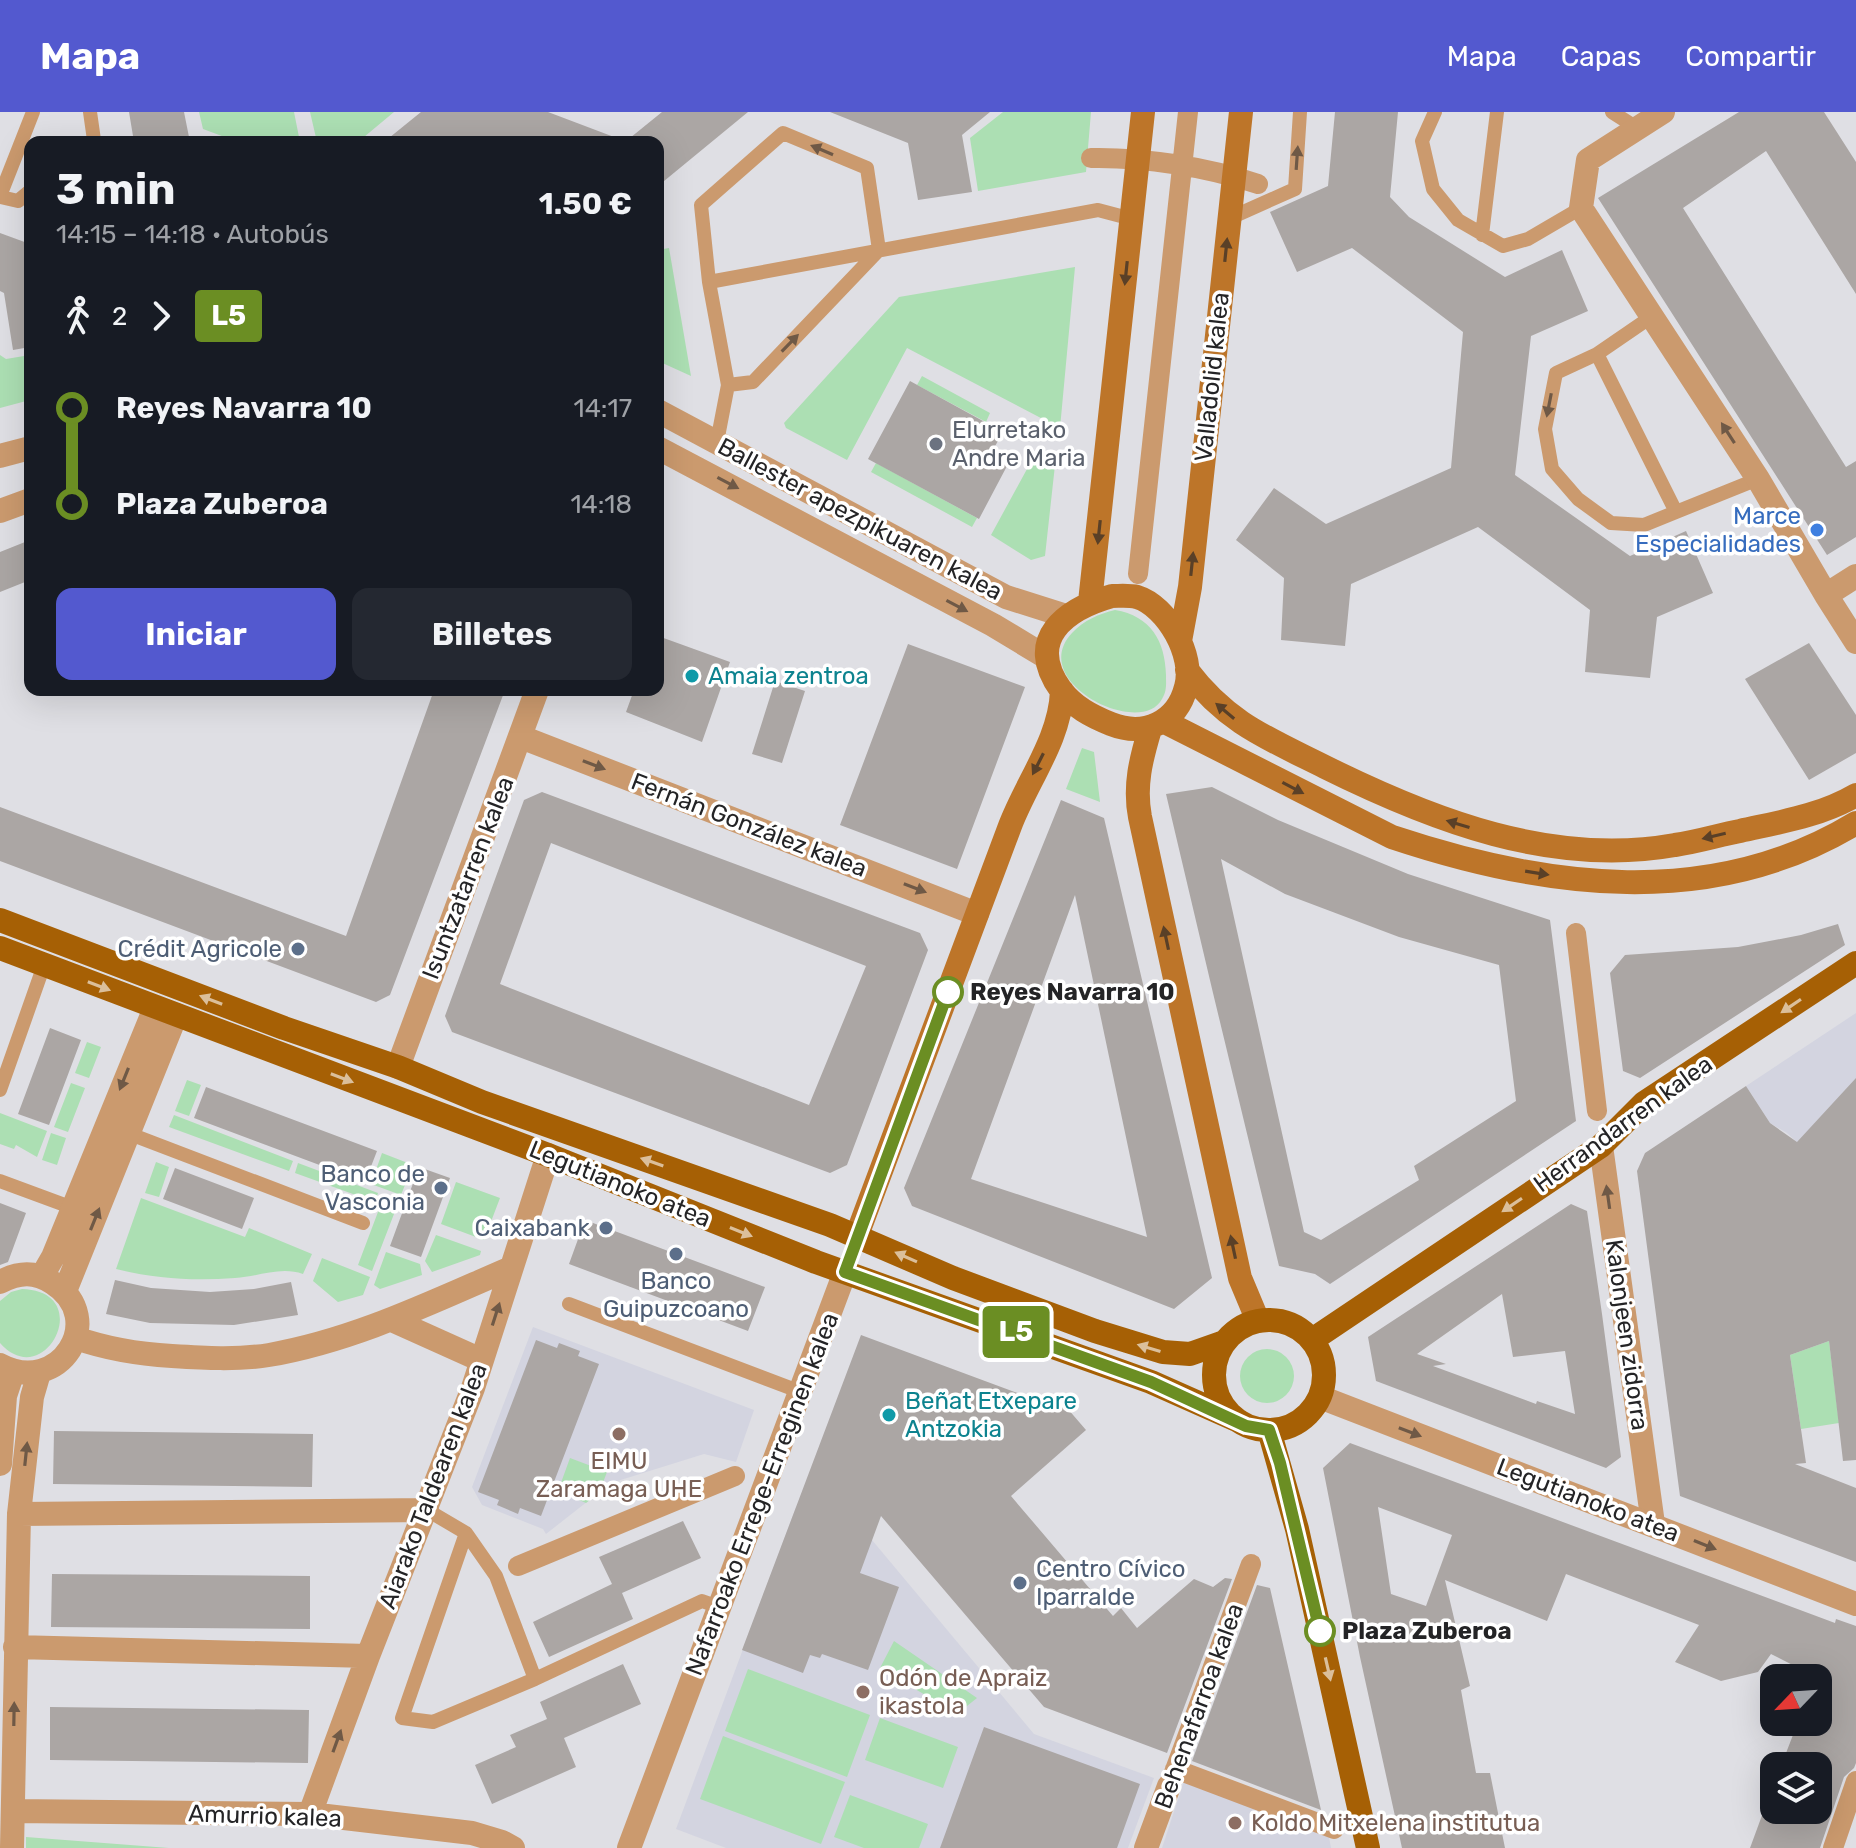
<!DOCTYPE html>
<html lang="es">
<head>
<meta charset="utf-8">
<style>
	:root { --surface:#171b24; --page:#242831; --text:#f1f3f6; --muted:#9ea1a6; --accent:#5359cf }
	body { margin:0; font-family:Rubik,sans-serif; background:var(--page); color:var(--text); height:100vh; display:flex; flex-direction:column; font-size:30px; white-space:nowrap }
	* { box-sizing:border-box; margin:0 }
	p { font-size:26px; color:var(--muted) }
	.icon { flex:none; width:44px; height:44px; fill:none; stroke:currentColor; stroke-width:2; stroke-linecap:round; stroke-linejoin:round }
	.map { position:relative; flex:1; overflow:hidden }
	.side { position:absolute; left:24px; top:24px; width:640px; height:560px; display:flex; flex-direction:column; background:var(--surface); border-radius:16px; box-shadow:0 8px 32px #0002 }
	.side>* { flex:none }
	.badge { padding:0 16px; border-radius:6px; font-size:28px; line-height:52px }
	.needle { width:52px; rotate:245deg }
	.controls { position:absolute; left:1760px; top:1552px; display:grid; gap:16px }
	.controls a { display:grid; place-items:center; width:72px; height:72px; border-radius:16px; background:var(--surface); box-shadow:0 8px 32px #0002; font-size:40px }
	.map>.badge { position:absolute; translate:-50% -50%; box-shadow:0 0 0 4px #fff }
	.legs { display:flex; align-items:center; gap:12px; height:88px; padding:0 32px; font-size:26px }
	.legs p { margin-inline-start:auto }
	.head { display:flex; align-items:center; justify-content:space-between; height:136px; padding:0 32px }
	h1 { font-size:44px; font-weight:700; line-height:60px }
	.button { display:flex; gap:16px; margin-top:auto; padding:16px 32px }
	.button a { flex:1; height:92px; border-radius:16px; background:var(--accent); color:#fff; font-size:32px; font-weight:700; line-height:92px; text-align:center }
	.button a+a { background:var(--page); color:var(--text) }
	ul { padding:0 32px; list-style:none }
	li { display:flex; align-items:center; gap:28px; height:96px; font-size:30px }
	li i { display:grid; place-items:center; width:12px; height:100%; margin:0 10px; background:currentColor }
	li i::after { content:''; width:20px; height:20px; margin:-10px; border:6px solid; border-radius:50%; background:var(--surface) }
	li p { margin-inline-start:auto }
	li:first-child i { background:linear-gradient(#0000 50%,currentColor 0) }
	li:last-child i { background:linear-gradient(currentColor 50%,#0000 0) }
	header { display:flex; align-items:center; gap:48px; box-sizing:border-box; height:112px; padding:0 40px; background:var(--accent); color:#fff }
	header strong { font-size:38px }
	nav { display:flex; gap:44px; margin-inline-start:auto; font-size:28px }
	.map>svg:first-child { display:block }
	.built { fill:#d3d4e0 }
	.green { fill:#acdfb3 }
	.building { fill:#aba6a4; fill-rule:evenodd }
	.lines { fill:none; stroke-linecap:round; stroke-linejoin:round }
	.service { stroke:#cb9a6e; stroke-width:14 }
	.pedestrian { stroke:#cb9a6e; stroke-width:20 }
	.minor { stroke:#cb9a6e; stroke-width:24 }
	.tertiary { stroke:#cb9a6e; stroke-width:24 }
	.secondary { stroke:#bd7529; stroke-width:24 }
	.primary { stroke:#a66005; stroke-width:24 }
	.oneway { fill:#6f5946 }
	.oneway2 { fill:#5a4027 }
	.oneway3 { fill:#dbbf9b }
	.line-1-casing { stroke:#fff; stroke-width:18 }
	.line-1 { stroke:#6b8e23; stroke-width:12 }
	.worship-dot { fill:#6b7280; stroke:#fff; stroke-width:3 }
	.shop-dot { fill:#3f7fe0; stroke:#fff; stroke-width:3 }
	.culture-dot { fill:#0f9aa8; stroke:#fff; stroke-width:3 }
	.service-dot { fill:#5c6f8a; stroke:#fff; stroke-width:3 }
	.stop-1-dot { fill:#fff; stroke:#6b8e23; stroke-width:4 }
	.education-dot { fill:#8d6e63; stroke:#fff; stroke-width:3 }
	.labels { text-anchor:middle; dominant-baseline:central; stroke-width:7; stroke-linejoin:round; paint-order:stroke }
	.street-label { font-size:24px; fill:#242426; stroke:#fff }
	.worship-label { font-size:24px; fill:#5b616d; stroke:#fff; text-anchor:start }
	.shop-label { font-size:24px; fill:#366cbe; stroke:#fff; text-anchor:end }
	.culture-label { font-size:24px; fill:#0d838f; stroke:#fff; text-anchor:start }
	.service-label { font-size:24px; fill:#4e5e75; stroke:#fff; text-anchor:end }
	.stop-label { font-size:24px; font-weight:bold; fill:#242426; stroke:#fff; text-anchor:start }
	.education-label { font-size:24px; fill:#785e54; stroke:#fff; text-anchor:start }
</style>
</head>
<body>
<header>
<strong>Mapa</strong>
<nav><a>Mapa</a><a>Capas</a><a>Compartir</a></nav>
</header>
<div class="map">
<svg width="1856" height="1736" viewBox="0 0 1856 1736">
	<rect width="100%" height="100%" fill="#dfdfe4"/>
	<path class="built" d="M1856 901V1084L1787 1021 1770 1011 1746 974Z
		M533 1215 754 1298 736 1350 704 1342 611 1371 546 1422 543 1417 482 1393 472 1375Z
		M796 1395 867 1422 1034 1622 1154 1666 1128 1736H726L676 1717Z
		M1184 1669 1328 1720 1331 1736H1162Z"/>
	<path class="green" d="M199 0H294L300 30H238L203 17Z
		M310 0H394L358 30H317Z
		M1003 0H1091L1086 60 978 79 970 26Z
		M669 136 691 264 658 249V138Z
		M1075 155 1060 316 907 236 847 348 786 316 784 311 899 185Z
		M0 243 6 247 30 243V288L0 296Z
		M922 264 990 301 986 310 917 273Z
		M1056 344 1045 444 1031 448 991 423 1033 346Z
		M876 351 977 406 972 415 871 360Z
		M1115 498C1151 504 1165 529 1166 563 1166 572 1167 579 1162 587 1141 627 1026 570 1072 521 1084 508 1099 502 1115 498Z
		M1082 636 1094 640 1100 690 1066 677Z
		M87 930 101 935 89 966 75 961Z
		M187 968 201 973 189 1004 175 999Z
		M71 971 85 976 68 1020 54 1015Z
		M0 1001 47 1019 37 1045 16 1033 14 1037 0 1032Z
		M174 1003 293 1049 289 1059 169 1015Z
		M51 1021 66 1026 57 1053 42 1048Z
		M382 1041 413 1053 401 1083 371 1072Z
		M156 1050 169 1055 159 1085 145 1081Z
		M298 1051 378 1081 375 1090 295 1061Z
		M456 1070 500 1086 484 1128 441 1112Z
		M384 1084 399 1089 372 1159 358 1153Z
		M141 1086 245 1125 249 1116 312 1142 303 1162C280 1154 258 1165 235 1166 194 1169 156 1167 116 1157Z
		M436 1123 481 1139 480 1143 432 1160 425 1149Z
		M386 1140 420 1152 422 1163 380 1177 374 1173Z
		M322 1146 370 1165 363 1183 338 1190 313 1169Z
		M22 1177C97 1179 45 1282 0 1231V1189L11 1180Z
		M1829 1229 1839 1311 1801 1317 1790 1243Z
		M1240 1264a27 27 0 1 1 54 0a27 27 0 1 1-54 0Z
		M570 1346 607 1360 599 1381 586 1391 558 1379Z
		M894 1529 977 1586 957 1602 880 1556Z
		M748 1557 870 1603 847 1665 725 1619Z
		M880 1606 958 1635 943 1676 865 1648Z
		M723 1624 845 1670 821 1732 700 1687Z
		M850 1683 928 1712 919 1736H864L834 1725Z
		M26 1725 169 1736H26Z"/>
	<path class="building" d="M129 0H184L190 30H134Z
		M421 0H548L622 28 384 30Z
		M662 0H748L658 74V30H625Z
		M830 0H990L962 23 972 80 918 88 908 31Z
		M1335 0H1398L1390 85 1409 105 1505 165 1562 138 1588 199 1531 224 1515 363 1630 444 1686 419 1713 481 1657 505 1650 566 1585 560 1590 498 1478 415 1351 472 1345 534 1281 528 1284 466 1236 428 1274 376 1326 412 1451 356 1463 220 1352 136 1297 160 1270 100 1328 74Z
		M1739 0H1824L1856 50V182L1766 39 1683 96 1846 355 1856 349V425L1827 443 1598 86Z
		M0 121 30 132V235L13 238 4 181 0 179Z
		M910 269 1003 320 989 345 1007 354 979 407 868 347Z
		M30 428V468L0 480V440Z
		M658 524 730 550 702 630 626 600 634 578H658Z
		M1809 531 1856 603V641L1809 668 1745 567Z
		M908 532 1025 575 957 757 840 713Z
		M775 569 805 579 782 651 752 642Z
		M434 578H505L390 883 376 890 0 749V695L346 824Z
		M1212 675 1278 708 1408 762 1550 808 1576 1009 1330 1172 1315 1162 1279 1154 1213 881 1166 682ZM1221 747 1285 782 1399 825 1499 853 1516 989 1414 1054 1419 1068 1321 1128 1304 1120Z
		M542 680 920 821 928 838 847 1053 830 1061 452 920 445 904 524 688ZM551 731 866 854 809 993 500 872Z
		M1061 688 1104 706 1212 1166 1174 1197 912 1094 904 1076ZM1075 783 1147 1125 971 1067Z
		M1838 812 1845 833 1640 966 1623 959 1610 861 1625 843 1738 835 1801 823Z
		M50 916 81 928 49 1013 18 1002Z
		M1856 966V1348L1843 1349 1829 1229 1790 1243 1806 1351 1795 1352 1856 1376V1450L1680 1384 1637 1059 1645 1041 1746 974 1770 1011 1797 1030Z
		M206 975 377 1039 365 1070 194 1006Z
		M419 1055 450 1066 421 1145 390 1134Z
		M175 1056 254 1086 242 1117 163 1087Z
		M0 1091 26 1101 8 1150 0 1153Z
		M1571 1092 1587 1099 1602 1202 1621 1345 1606 1356 1376 1269 1368 1225ZM1502 1182 1513 1245 1565 1239 1575 1302 1537 1289 1536 1292 1433 1254 1446 1252 1417 1242Z
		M585 1108 765 1175 748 1219 569 1152Z
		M115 1168 151 1176 210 1180 254 1177 291 1170 298 1203 234 1213 150 1211 106 1202Z
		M861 1223 1044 1291 1055 1282 1086 1318 1011 1384 1113 1504 1121 1496 1137 1516 1194 1467 1213 1475 1225 1466 1232 1467 1167 1641 1044 1595 881 1404 860 1461 899 1475 868 1558 822 1542 820 1546 810 1543 803 1561 742 1538Z
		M536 1228 557 1236 559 1231 580 1239 578 1244 599 1252 541 1404 520 1396 518 1402 497 1393 499 1388 478 1380Z
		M54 1319 313 1322 312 1375 53 1372Z
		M1350 1331 1835 1511 1836 1507 1856 1514V1651L1854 1656 1844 1665 1820 1736H1750L1764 1698H1818V1654H1781L1798 1610H1818V1566L1771 1542 1758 1560 1721 1569 1675 1550 1699 1513 1566 1462 1547 1509 1445 1468 1470 1574 1461 1578 1476 1661H1490L1505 1736H1402L1360 1545 1323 1356ZM1378 1395 1452 1423 1426 1494 1391 1482Z
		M683 1409 701 1446 622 1481 633 1507 549 1545 533 1510 612 1472 599 1445Z
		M52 1462 310 1464V1517L51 1515Z
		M1257 1473 1270 1476 1321 1698 1192 1649Z
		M623 1552 641 1592 564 1626 576 1655 492 1692 475 1653 516 1635 510 1623 547 1607 540 1590Z
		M50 1595 309 1598 308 1651 50 1648Z
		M984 1615 1140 1672 1117 1736H940Z"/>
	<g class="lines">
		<path class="service" d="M90 0 94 28 91 30
			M1435 0 1422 29 1433 77 1458 108 1503 134 1528 127 1581 96
			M1612 0 1637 16
			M0 84 33 0
			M1 85 18 89 30 79
			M1230 106 1295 77 1300 0
			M1482 123 1497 0
			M709 170 1098 98 1132 107
			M1597 242 1676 400 1644 413 1611 411 1578 387 1552 357 1545 317 1556 261 1597 242 1651 205
			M717 330 728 273 709 170 701 93 783 21 867 56 879 138 753 270 728 273
			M1676 400 1758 367
			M0 978 44 853
			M130 1022 363 1111
			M0 1069 73 1096
			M569 1192 801 1280
			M427 1398 466 1421
			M535 1567 496 1464 466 1421 402 1606 433 1610 535 1567 702 1489 719 1495"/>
		<path class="pedestrian" d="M1091 46C1144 45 1207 55 1258 72
			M1138 462 1188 0
			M1576 821 1597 999
			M518 1454 735 1364
			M1175 1657 1334 1717
			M1169 1674 1251 1452
			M1833 1736 1856 1669"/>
		<path class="minor" d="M1663 0 1588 48 1581 96 1758 367 1826 483 1856 530
			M658 299 1006 485 1066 504
			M658 336 993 513 1046 545
			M0 344 30 336
			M0 399 30 388
			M1826 483 1856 464
			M521 625 977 802
			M398 955 537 578
			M1601 1034 1653 1412
			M42 1164 53 1145 155 896
			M0 1170C19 1160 35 1159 53 1171 109 1207 59 1285 0 1253
			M65 1179 176 903
			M392 1208 481 1248
			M76 1226C107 1237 139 1242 172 1244 204 1246 237 1248 269 1243 355 1228 432 1190 511 1156
			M0 1352 5 1284 13 1260
			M19 1402 427 1398
			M15 1535 368 1544
			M13 1699 310 1702 472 1721 502 1730 513 1736
			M310 1702 368 1544 473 1276 548 1043
			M12 1736 19 1402 32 1285 39 1261
			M1146 1736 1169 1674"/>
		<path class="tertiary" d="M1320 1285 1856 1492
			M629 1736 845 1160"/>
		<path class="secondary" d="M1112 484C1120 484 1129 483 1137 485 1167 494 1195 544 1186 575 1177 611 1144 625 1111 612 1091 604 1074 595 1061 578 1024 527 1066 497 1112 484Z
			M1090 490 1143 0
			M1180 529 1190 475 1241 0
			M1187 558C1227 611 1267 626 1325 655 1432 708 1552 755 1675 733 1697 730 1719 723 1740 719 1780 710 1820 704 1856 683
			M1163 609 1392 725C1545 776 1711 799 1856 711
			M1150 617C1141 647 1134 674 1140 705L1240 1166 1258 1209
			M857 1123C909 987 958 850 1010 714 1027 669 1060 628 1062 579"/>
		<path class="primary" d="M0 808 284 916 398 955 482 990 830 1113 953 1166 1095 1219 1163 1240 1190 1242 1224 1230
			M0 836 548 1043 816 1150 1151 1270 1239 1309
			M1214 1263a55 55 0 1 1 110 0a55 55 0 1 1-110 0Z
			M1312 1228 1601 1034 1644 991 1856 851
			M1269 1318 1297 1417 1368 1736"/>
	</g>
	<defs><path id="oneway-solid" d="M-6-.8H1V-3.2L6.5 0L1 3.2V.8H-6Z" transform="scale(2)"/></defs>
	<g class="oneway">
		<use href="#oneway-solid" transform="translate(822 38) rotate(-157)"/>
		<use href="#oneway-solid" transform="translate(1297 46) rotate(-86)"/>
		<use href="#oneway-solid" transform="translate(790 231) rotate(-46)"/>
		<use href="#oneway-solid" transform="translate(1549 293) rotate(101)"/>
		<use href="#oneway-solid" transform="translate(1728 321) rotate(-123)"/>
		<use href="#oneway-solid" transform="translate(728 371) rotate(28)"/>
		<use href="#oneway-solid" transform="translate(957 494) rotate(28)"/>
		<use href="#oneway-solid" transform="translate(594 653) rotate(21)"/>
		<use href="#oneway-solid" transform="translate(915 776) rotate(21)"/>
		<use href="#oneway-solid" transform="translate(124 967) rotate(112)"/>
		<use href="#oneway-solid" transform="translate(1608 1085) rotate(-98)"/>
		<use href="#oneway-solid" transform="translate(95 1107) rotate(-68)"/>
		<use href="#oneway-solid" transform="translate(496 1202) rotate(-72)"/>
		<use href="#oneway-solid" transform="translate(1410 1320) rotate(21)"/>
		<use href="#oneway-solid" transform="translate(26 1342) rotate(-84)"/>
		<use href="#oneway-solid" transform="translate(1705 1433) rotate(22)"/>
		<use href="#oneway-solid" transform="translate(14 1602) rotate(-89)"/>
		<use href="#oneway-solid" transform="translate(337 1629) rotate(-70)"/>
	</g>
	<g class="oneway2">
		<use href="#oneway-solid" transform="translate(1226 138) rotate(-84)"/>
		<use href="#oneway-solid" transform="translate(1126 161) rotate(96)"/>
		<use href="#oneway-solid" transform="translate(1099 420) rotate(96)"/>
		<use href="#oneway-solid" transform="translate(1192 452) rotate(-84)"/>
		<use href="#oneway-solid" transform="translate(1225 599) rotate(-140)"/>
		<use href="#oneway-solid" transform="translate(1038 652) rotate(117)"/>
		<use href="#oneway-solid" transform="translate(1293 676) rotate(28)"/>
		<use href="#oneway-solid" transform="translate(1458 712) rotate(-163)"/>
		<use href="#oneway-solid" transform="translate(1714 724) rotate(167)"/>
		<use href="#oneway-solid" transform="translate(1537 761) rotate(9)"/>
		<use href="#oneway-solid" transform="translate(1166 826) rotate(-102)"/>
		<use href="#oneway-solid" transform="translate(1233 1135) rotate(-102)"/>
	</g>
	<g class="oneway3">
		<use href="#oneway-solid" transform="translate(99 874) rotate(21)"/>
		<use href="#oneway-solid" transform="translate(211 888) rotate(-159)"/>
		<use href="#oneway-solid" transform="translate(1791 894) rotate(146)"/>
		<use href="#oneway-solid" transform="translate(342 966) rotate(21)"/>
		<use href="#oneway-solid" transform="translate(652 1050) rotate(-161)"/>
		<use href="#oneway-solid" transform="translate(1512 1093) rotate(146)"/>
		<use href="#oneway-solid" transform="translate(741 1120) rotate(22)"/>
		<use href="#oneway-solid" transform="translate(906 1145) rotate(-156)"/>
		<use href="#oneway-solid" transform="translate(1149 1236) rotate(-163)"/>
		<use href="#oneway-solid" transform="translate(1328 1557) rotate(77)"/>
	</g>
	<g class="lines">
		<g class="line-1-casing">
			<path id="line-1" d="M948 880 845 1160 1151 1270 1246 1314 1269 1318 1280 1351 1320 1519"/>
		</g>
		<use href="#line-1" class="line-1"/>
	</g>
	<circle class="worship-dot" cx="936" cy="332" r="8"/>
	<circle class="shop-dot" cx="1817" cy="418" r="8"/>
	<g class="culture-dot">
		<circle cx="692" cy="564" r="8"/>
		<circle cx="889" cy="1303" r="8"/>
	</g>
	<g class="service-dot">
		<circle cx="298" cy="837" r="8"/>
		<circle cx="441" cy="1076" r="8"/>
		<circle cx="606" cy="1116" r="8"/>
		<circle cx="676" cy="1142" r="8"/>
		<circle cx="1020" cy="1471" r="8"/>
	</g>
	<g class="stop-1-dot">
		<circle cx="948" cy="880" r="14"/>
		<circle cx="1320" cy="1519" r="14"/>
	</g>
	<g class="education-dot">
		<circle cx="619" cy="1322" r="8"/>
		<circle cx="863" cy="1580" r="8"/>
		<circle cx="1235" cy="1711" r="8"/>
	</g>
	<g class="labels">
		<g class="street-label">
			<text transform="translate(1212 265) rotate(-84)">Valladolid kalea</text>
			<text transform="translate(860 407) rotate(28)">Ballester apezpikuaren kalea</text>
			<text transform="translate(749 713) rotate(21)">Fernán González kalea</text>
			<text transform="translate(468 766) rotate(-69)">Isuntzatarren kalea</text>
			<text transform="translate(1623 1012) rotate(-36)">Herrandarren kalea</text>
			<text transform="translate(620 1072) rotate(22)">Legutianoko atea</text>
			<text transform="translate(1627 1223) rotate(82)">Kalonjeen zidorra</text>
			<text transform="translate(433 1374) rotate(-69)">Aiarako Taldearen kalea</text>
			<text transform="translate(762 1382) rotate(-69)">Nafarroako Errege-Erreginen kalea</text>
			<text transform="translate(1588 1388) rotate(21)">Legutianoko atea</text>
			<text transform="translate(1199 1594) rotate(-70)">Behenafarroa kalea</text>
			<text transform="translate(265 1704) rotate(2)">Amurrio kalea</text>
		</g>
		<g class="worship-label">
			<text x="952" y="318">Elurretako<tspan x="952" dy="28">Andre Maria</tspan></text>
		</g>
		<g class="shop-label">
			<text x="1801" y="404">Marce<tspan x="1801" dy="28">Especialidades</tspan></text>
		</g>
		<g class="culture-label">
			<text x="708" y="564">Amaia zentroa</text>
			<text x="905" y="1289">Beñat Etxepare<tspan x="905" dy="28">Antzokia</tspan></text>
		</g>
		<g class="service-label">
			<text x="282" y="837">Crédit Agricole</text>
			<text x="425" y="1062">Banco de<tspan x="425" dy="28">Vasconia</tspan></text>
			<text x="590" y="1116">Caixabank</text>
			<text x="676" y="1169" text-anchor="middle">Banco<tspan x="676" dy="28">Guipuzcoano</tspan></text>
			<text x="1036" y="1457" text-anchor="start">Centro Cívico<tspan x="1036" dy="28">Iparralde</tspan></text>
		</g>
		<g class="stop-label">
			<text x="970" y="880">Reyes Navarra 10</text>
			<text x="1342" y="1519">Plaza Zuberoa</text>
		</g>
		<g class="education-label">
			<text x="619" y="1349" text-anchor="middle">EIMU<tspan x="619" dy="28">Zaramaga UHE</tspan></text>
			<text x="879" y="1566">Odón de Apraiz<tspan x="879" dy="28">ikastola</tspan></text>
			<text x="1251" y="1711">Koldo Mitxelena institutua</text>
		</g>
	</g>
</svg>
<div class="controls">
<a><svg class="needle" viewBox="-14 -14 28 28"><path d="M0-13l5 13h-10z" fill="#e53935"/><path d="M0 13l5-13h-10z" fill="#9ea1a6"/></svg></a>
<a><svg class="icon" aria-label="layers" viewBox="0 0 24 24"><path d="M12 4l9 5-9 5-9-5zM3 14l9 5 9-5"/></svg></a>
</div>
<b class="badge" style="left:1016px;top:1220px;background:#6b8e23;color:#fff">L5</b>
<section class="side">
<div class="head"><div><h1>3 min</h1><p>14:15 – 14:18 · Autobús</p></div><b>1.50 €</b></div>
<div class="legs"><svg class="icon" aria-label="walk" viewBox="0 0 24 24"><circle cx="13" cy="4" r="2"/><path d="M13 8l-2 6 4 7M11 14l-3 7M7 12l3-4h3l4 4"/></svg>2<svg class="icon" aria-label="forward" viewBox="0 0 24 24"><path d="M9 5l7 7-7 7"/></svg><b class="badge" style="background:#6b8e23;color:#fff">L5</b></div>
<ul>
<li><i style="color:#6b8e23"></i><b>Reyes Navarra 10</b><p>14:17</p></li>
<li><i style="color:#6b8e23"></i><b>Plaza Zuberoa</b><p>14:18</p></li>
</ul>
<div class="button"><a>Iniciar</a><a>Billetes</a></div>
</section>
</div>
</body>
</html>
